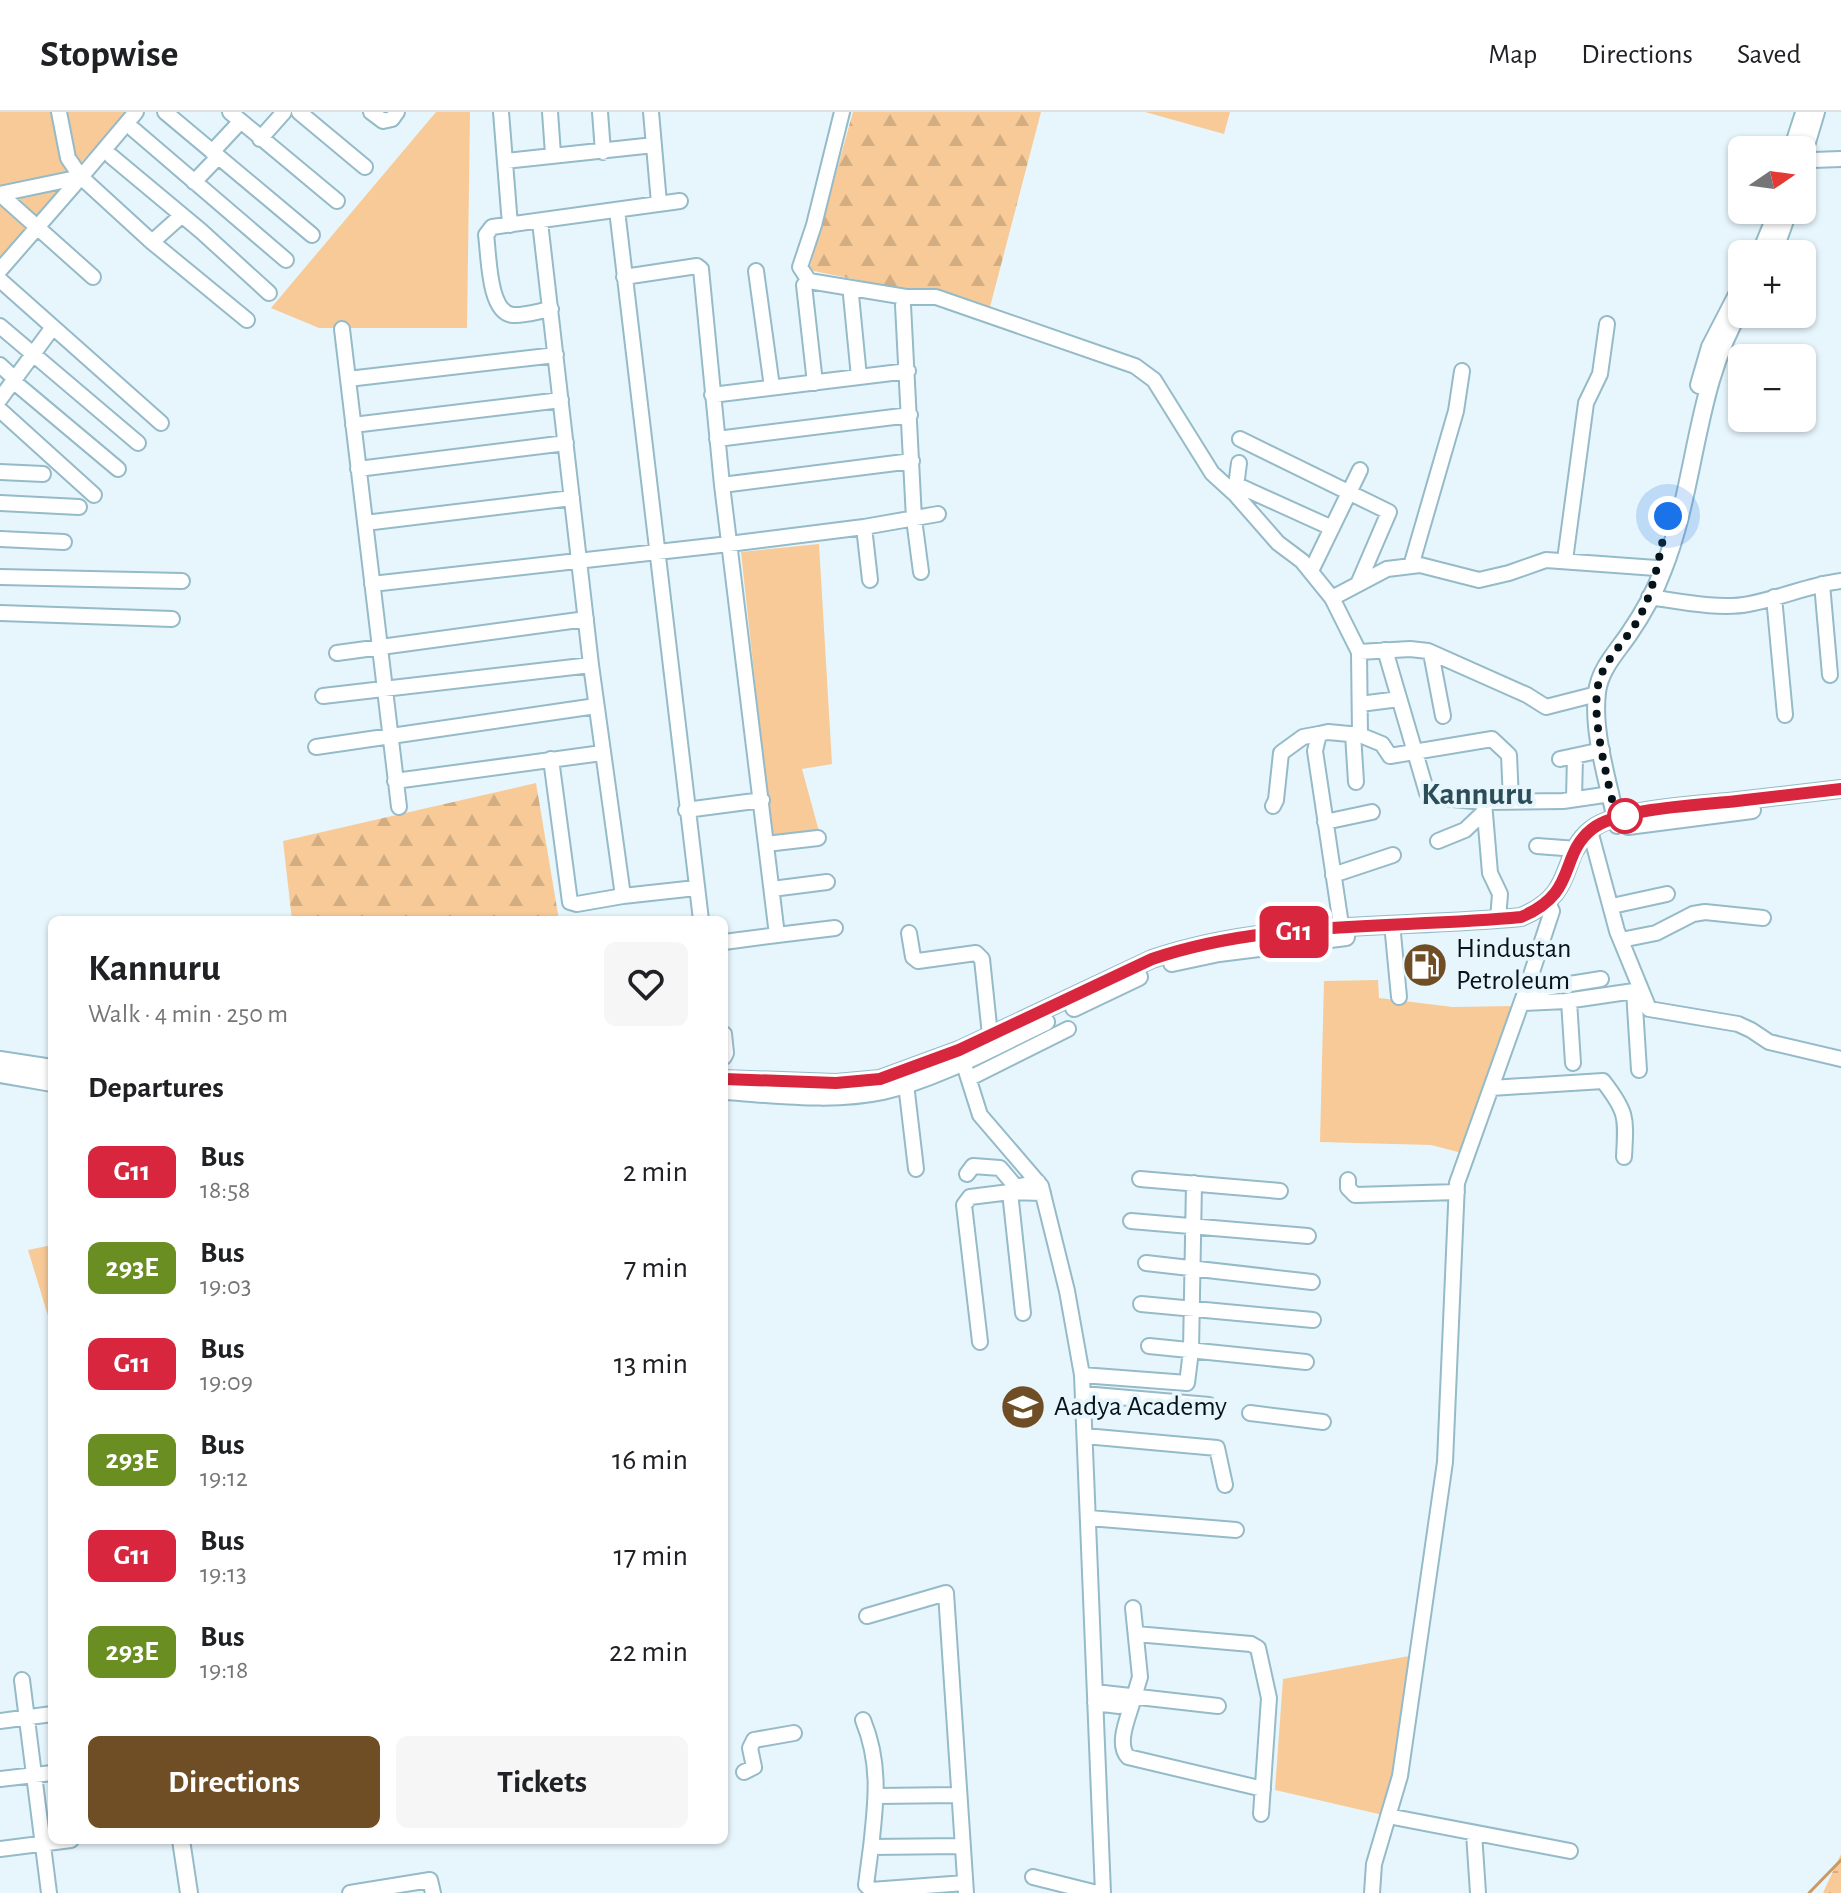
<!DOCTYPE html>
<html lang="en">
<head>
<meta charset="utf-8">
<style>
	:root { --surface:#fff; --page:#f6f6f6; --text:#202124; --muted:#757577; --line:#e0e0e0; --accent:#6f4e25 }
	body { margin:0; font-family:"Alegreya Sans",sans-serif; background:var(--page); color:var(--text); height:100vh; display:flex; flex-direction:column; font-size:30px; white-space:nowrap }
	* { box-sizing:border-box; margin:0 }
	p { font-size:26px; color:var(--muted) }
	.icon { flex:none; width:44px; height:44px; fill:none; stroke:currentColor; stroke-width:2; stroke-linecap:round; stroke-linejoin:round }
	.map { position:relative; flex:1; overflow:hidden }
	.panel { position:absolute; left:48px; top:804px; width:680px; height:928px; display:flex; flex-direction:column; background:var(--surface); border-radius:12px; box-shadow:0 2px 6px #0004 }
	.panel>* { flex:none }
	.badge { padding:0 16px; border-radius:12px; font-size:28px; line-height:52px }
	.needle { width:52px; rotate:77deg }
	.tools { position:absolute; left:1728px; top:24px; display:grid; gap:16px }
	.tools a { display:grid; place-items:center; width:88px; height:88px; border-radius:12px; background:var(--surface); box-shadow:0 2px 6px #0004; font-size:40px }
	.you { position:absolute; width:40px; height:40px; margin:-20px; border:6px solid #fff; border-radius:50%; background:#1a73e8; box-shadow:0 0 0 12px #1a73e833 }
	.map>.badge { position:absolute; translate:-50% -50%; box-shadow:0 0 0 4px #fff }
	h2 { padding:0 40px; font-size:30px; line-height:72px }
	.round { display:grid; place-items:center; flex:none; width:84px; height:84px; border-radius:12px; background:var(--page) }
	.headline { display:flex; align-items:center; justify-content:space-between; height:136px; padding:0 40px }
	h1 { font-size:38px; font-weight:700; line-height:60px }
	.button { display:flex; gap:16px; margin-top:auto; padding:16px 40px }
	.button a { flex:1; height:92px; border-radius:12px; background:var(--accent); color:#fff; font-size:32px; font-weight:700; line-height:92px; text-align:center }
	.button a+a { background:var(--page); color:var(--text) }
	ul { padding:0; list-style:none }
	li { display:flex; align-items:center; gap:24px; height:96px; padding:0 40px }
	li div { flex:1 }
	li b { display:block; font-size:30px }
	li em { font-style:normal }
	li .badge { min-width:88px; font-weight:700; text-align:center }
	header { display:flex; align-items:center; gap:48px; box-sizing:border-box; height:112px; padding:0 40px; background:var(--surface); border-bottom:2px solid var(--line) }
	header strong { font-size:38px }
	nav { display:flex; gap:44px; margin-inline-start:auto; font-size:28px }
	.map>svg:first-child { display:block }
	.green { fill:#f7ca98 }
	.forest { fill:url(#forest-firs) }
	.wetland { fill:url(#wetland-marsh) }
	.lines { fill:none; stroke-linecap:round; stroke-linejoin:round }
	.stream { stroke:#ca9a62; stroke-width:3 }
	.minor-casing { stroke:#95bac8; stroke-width:18 }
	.major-casing { stroke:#95bac8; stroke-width:20 }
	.minor { stroke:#fff; stroke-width:14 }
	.major { stroke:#fff; stroke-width:16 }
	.line-casing { stroke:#fff; stroke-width:18 }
	.line { stroke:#d7263d; stroke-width:12 }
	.walk { stroke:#061318; stroke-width:8; stroke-dasharray:0 14.4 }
	.stop-dot { fill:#fff; stroke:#d7263d; stroke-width:4 }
	.labels { text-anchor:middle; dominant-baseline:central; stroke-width:8; stroke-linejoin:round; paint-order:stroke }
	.poi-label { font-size:28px; fill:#061318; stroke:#e7f6fc; text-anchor:start }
	.quarter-label { font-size:32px; font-weight:bold; fill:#2b4d59; stroke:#e7f6fc }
</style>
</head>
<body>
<header>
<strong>Stopwise</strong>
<nav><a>Map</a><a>Directions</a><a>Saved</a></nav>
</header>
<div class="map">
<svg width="1841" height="1781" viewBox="0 0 1841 1781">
	<defs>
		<pattern id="forest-firs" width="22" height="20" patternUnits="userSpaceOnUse" patternTransform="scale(2)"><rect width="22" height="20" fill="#f7ca98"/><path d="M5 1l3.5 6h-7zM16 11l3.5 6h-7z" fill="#d2ad82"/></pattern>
		<pattern id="wetland-marsh" width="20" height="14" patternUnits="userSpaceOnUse" patternTransform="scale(2)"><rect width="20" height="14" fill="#f7ca98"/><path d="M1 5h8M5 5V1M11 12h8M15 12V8" fill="none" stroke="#d2ad82"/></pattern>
	</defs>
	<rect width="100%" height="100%" fill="#e7f6fc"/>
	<path class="green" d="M0 0H56L69 68 0 148Z
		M64 0H127L79 53 70 39Z
		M436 0H470L467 216H319L271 196Z
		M1145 0H1230L1224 22Z
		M819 432 832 652 802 657 820 723 772 727 741 440Z
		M1378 868 1379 886 1453 895 1513 894 1462 1041 1431 1033 1320 1030 1324 869Z
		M52 1133V1217L28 1138Z
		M1409 1544 1392 1663 1383 1703 1275 1678 1283 1567Z"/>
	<path class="forest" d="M853 0H1041L990 195 809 158Z
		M536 671 559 808H292L283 729Z"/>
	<path class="wetland" d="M1841 1742V1781H1823Z"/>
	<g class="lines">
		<path class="stream" d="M1809 1781 1841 1748"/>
		<g class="minor-casing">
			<path id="minor" d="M59 0 68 46 81 65 152 130 247 208
				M165 0 312 123
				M230 0 337 89
				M299 0 365 55
				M371 0 383 9 392 7 397 0
				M501 0 510 113
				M550 0 553 42
				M600 0 603 40
				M651 0 659 91
				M842 0 814 113 800 155 809 169 906 185H936L1135 254 1154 268 1212 361 1235 382 1278 431 1302 449 1332 486 1387 457 1420 453 1479 468 1509 461 1546 448 1656 456
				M133 17 286 148
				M260 27 284 0
				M212 40 240 10
				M111 44 201 119 269 181
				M1803 44 1813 48 1841 47
				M505 49 654 33
				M194 70 218 45
				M0 82 81 65 136 0
				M0 82 93 165
				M617 98 701 808
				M540 110 591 553 623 784 696 776
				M152 130 181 104
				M0 158 81 65
				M756 159 772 275
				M624 165 697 154 701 157 722 373 777 823 724 830
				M0 168 161 311
				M804 173 815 271
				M851 183 859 265
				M903 193 914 407 921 460
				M551 197C539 199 524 204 513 203 488 201 489 142 486 123L492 115 680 89
				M0 214 138 331
				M342 217 399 695
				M0 253 15 267
				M348 267 556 243
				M13 269 118 357
				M712 283 908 259
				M0 287 53 215
				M0 298 94 383
				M353 313 561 288
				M717 327 910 303
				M1240 327 1389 400 1358 472
				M358 357 566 331
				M0 360 43 362
				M722 373 912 349
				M1237 373 1332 416
				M1235 382 1239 351
				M0 391 79 395
				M365 411 572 386
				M864 415 870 468
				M0 427 64 430
				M1565 448 1586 291 1600 262 1607 212
				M1411 454 1456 299 1462 259
				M1311 459 1360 358
				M0 465 182 469
				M372 472 729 432 864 415 938 402
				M1822 472 1830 563
				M1649 485C1678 489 1720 498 1749 492 1781 486 1809 473 1841 469
				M1774 485 1785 603
				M1332 486 1359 540 1360 623 1328 620 1319 622 1315 639 1343 826
				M0 501 172 507
				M1385 538 1427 681 1432 685 1484 690 1563 689 1611 682
				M1359 540 1410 537 1428 539 1527 583 1546 595 1597 582
				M337 541 586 507
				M1431 541 1443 604
				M323 584 591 553
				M1360 592 1399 587
				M1353 622 1356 670
				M1360 623 1382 632 1390 644 1492 627 1509 643 1511 689
				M316 635 596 594
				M551 647 570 790 577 792 623 784
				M1560 647 1602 638
				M395 669 602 641
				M1574 687 1575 644
				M1484 690 1490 761 1500 782 1498 807
				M1273 694 1276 688 1281 641 1303 625 1319 622
				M686 698 762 688
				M1325 710 1372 700
				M1592 726 1617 819 1649 897 1738 912 1751 918 1769 930 1841 947
				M1438 729 1465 718 1484 700
				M766 732 818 726
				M1537 734 1577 737
				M1333 763 1393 743
				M772 777 827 770
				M1612 794 1667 782
				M909 821 913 845 918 849 976 841 982 847 990 923
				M1393 822 1399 885
				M777 823 835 816
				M1621 828 1656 821 1693 802 1705 800 1763 806
				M1526 879 1601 867
				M1569 889 1573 951
				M1522 891 1566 889 1634 879 1639 958
				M724 922 726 941 724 945
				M960 940 980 1003 1041 1074 1067 1179 1082 1263 1103 1781
				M970 966 1068 917
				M906 972 916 1057
				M1491 976 1603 969C1628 1001 1626 1006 1624 1045
				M967 1062 973 1054 1000 1056 1016 1075
				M1140 1067 1280 1079
				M1348 1068V1076L1355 1083 1457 1080
				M1038 1070 1016 1075 1010 1080 1043 1081
				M1131 1109 1308 1124
				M1146 1151 1312 1170
				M1141 1192 1313 1208
				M980 1230 964 1093 970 1085 1010 1080 1023 1201
				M1149 1234 1306 1250
				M1082 1263 1187 1271 1191 1239 1194 1071
				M1083 1282 1209 1293
				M1250 1301 1323 1310
				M1085 1324 1217 1336 1225 1373
				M1089 1406 1236 1418
				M1133 1496 1140 1565 1134 1585
				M867 1504 946 1481 966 1781
				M1136 1522 1251 1532 1258 1536 1269 1586 1261 1702
				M22 1568 49 1781
				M1095 1580 1218 1594
				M1095 1591 1119 1594 1134 1585C1130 1602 1115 1631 1128 1645L1263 1677
				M863 1608C881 1652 876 1690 871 1735L961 1734
				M0 1609 52 1602
				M744 1660 754 1655 750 1636 754 1628 794 1621
				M0 1667 52 1661
				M877 1684 958 1683
				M1388 1704 1570 1739
				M1474 1721 1478 1781
				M871 1735 866 1773 871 1778 965 1771
				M0 1737 71 1728
				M1033 1765 1097 1781
				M350 1781 430 1768 433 1781
				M1372 1781 1374 1752 1400 1664 1445 1350 1457 1071 1527 875 1552 799 1548 791"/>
		</g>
		<g class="major-casing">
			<path id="major" d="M1792 38 1804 1
				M1802 47 1816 0
				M1760 142 1778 98
				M1773 142 1788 100
				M1699 273 1710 235 1742 173
				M1617 713C1609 671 1592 623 1597 580 1600 557 1616 541 1629 522 1642 503 1655 480 1663 458 1697 373 1694 275 1742 195
				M1628 714 1752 698
				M1172 851 1219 841 1346 825
				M1074 896 1139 865
				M0 948 52 956
				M0 962 52 971
				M724 967 836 971 880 967 959 938 1152 847C1269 807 1399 817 1521 805 1580 780 1557 744 1592 717 1618 696 1702 693 1737 689 1771 685 1806 681 1841 677
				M724 979C775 982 832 990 883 979 939 966 993 935 1046 910
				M181 1728 189 1781"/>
		</g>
		<use href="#minor" class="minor"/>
		<use href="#major" class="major"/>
	</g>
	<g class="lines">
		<g class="line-casing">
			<path id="line" d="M724 967 836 971 880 967 959 938 1152 847C1270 807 1399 817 1521 805 1579 781 1558 744 1592 717 1618 696 1702 693 1737 689 1771 685 1806 681 1841 677"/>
		</g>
		<use href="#line" class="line"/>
		<path class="walk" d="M1625 704 1616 706C1609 670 1588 600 1600 566 1608 543 1629 526 1640 504 1656 474 1660 437 1668 404"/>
	</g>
	<defs>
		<g id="fuel-disc" transform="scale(2.3)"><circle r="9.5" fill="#6f4e25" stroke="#e7f6fc"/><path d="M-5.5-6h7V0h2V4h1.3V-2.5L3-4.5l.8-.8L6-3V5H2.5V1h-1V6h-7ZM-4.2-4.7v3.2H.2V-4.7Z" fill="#fff"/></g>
		<g id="school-disc" transform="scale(2.3)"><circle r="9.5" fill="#6f4e25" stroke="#e7f6fc"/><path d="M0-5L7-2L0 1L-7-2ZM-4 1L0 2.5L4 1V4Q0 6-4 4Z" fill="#fff"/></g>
	</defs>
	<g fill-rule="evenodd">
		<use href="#fuel-disc" x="1425" y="853"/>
		<use href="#school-disc" x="1023" y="1295"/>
	</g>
	<circle class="stop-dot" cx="1625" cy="704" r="16"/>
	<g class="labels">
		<g class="poi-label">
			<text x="1456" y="837">Hindustan<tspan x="1456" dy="32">Petroleum</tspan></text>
			<text x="1054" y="1295">Aadya Academy</text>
		</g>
		<g class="quarter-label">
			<text x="1477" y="682">Kannuru</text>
		</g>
	</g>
</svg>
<div class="tools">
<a><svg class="needle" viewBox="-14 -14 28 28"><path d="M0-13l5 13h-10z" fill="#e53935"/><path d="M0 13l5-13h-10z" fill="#757577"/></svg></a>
<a>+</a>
<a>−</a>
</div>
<div class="you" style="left:1668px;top:404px"></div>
<b class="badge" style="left:1294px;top:820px;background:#d7263d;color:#fff">G11</b>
<section class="panel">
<div class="headline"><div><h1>Kannuru</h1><p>Walk · 4 min · 250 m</p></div><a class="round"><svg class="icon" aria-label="heart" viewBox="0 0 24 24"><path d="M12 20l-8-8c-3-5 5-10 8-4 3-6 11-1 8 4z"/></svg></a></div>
<h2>Departures</h2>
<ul>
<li><span class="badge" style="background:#d7263d;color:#fff">G11</span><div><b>Bus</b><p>18:58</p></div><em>2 min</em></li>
<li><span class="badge" style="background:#6b8e23;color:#fff">293E</span><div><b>Bus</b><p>19:03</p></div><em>7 min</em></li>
<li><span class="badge" style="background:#d7263d;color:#fff">G11</span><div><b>Bus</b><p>19:09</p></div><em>13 min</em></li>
<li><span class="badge" style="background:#6b8e23;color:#fff">293E</span><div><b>Bus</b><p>19:12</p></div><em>16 min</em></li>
<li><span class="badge" style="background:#d7263d;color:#fff">G11</span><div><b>Bus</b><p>19:13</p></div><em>17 min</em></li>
<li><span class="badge" style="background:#6b8e23;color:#fff">293E</span><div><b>Bus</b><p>19:18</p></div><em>22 min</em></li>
</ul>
<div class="button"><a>Directions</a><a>Tickets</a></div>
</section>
</div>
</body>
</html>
